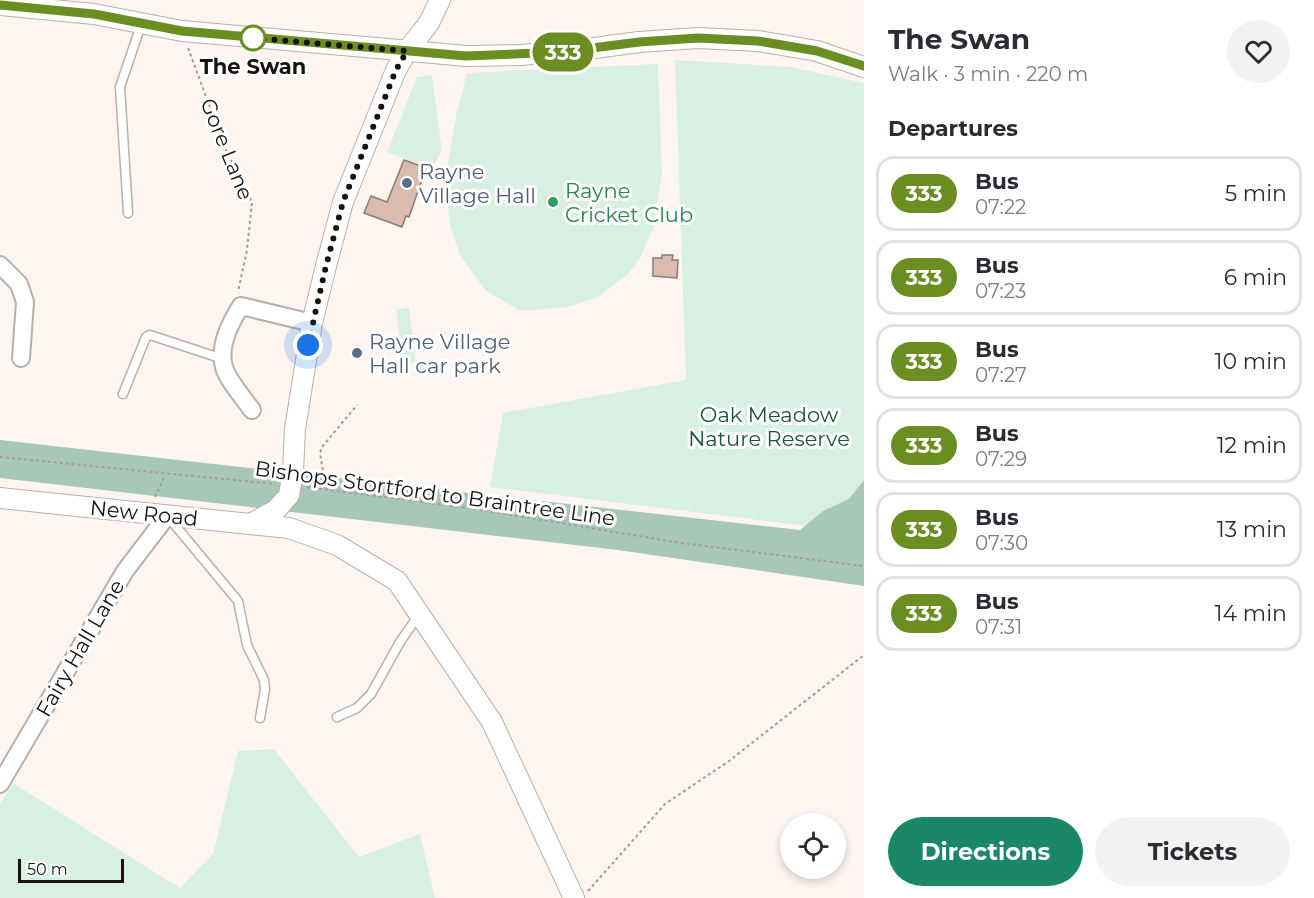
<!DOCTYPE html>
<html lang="en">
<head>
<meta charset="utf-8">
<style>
	:root { --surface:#fff; --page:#f2f2f3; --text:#2b2b33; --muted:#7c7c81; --line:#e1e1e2; --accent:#1a8866 }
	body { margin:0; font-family:Montserrat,sans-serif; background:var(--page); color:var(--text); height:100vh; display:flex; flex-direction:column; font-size:22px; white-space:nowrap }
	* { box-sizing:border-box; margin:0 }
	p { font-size:20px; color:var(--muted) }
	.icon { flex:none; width:33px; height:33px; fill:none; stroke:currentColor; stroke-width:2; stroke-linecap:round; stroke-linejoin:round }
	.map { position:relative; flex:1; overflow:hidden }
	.panel { display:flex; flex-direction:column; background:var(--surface); width:450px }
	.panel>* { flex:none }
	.badge { padding:0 12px; border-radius:20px; font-size:21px; line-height:39px }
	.fabs { position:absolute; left:780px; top:813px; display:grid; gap:12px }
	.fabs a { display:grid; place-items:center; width:66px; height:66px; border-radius:50%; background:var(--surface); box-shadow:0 3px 9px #0003; font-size:30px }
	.scale { position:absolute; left:18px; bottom:15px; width:106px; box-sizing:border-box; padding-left:6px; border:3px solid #161210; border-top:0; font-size:16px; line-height:21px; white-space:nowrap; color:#161210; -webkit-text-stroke:4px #fff; paint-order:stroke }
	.you { position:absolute; width:30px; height:30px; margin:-15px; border:4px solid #fff; border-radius:50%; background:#1a73e8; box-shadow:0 0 0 9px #1a73e833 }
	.map>.badge { position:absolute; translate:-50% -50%; box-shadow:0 0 0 3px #fff }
	h2 { padding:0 24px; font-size:22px; line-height:54px }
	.round { display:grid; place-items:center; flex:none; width:63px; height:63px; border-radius:32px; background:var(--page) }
	.overview { display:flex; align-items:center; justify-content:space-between; height:102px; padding:0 24px }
	h1 { font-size:28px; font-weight:700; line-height:45px }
	.cta { display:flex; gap:12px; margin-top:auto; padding:12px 24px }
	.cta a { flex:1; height:69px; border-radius:36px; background:var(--accent); color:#fff; font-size:24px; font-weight:700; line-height:69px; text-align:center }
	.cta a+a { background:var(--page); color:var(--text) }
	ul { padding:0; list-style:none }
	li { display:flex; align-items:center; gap:18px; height:75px; margin:0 12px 9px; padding:0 12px; border:3px solid var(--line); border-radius:18px }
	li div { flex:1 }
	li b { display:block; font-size:22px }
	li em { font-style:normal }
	li .badge { min-width:66px; font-weight:700; text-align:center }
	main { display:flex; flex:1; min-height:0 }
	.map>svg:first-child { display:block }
	.green { fill:#d8f0e4 }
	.forest { fill:#a7c7b7 }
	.building { fill:#dabbad; stroke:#877d78; stroke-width:1.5 }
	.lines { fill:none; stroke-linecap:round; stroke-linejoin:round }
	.service-casing { stroke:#baafaa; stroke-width:11 }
	.minor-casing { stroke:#baafaa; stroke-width:20 }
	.tertiary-casing { stroke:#baafaa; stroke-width:22 }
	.path { stroke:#a29b97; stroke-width:2; stroke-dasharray:3 3; stroke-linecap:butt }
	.service { stroke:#fff; stroke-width:8 }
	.minor { stroke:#fff; stroke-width:16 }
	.tertiary { stroke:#fff; stroke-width:20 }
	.tertiary-bridge-casing { stroke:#baafaa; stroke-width:22; stroke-linecap:butt }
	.tertiary-bridge { stroke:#fff; stroke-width:20 }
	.line-casing { stroke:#fff; stroke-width:14 }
	.line { stroke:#6b8e23; stroke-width:9 }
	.walk { stroke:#161210; stroke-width:6; stroke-dasharray:0 10.8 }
	.stop-dot { fill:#fff; stroke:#6b8e23; stroke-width:3 }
	.service-dot { fill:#5c6f8a; stroke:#fff; stroke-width:2 }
	.leisure-dot { fill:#2e9e5b; stroke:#fff; stroke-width:2 }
	.labels { text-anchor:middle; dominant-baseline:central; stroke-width:6; stroke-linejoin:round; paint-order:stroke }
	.stop-label { font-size:21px; font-weight:bold; fill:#161210; stroke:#fff }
	.street-label { font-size:21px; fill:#161210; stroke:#fff }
	.service-label { font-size:21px; fill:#4e5e75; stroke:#fff; text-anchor:start }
	.leisure-label { font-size:21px; fill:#27864d; stroke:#fff; text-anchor:start }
	.park-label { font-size:21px; fill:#19523d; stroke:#fff }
</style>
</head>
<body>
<main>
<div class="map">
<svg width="864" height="898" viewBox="0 0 864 898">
	<rect width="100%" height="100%" fill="#fef5f0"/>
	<path class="green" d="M675 60 791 67 864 83V533L490 487 503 413 686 380Z
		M658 64 662 174 653 229 640 259 627 275 598 297 569 307 520 311 485 290 460 255 450 225 445 179 456 116 467 73Z
		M432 75 442 151 433 167 424 166 387 152 417 77Z
		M409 308 416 363 403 365 396 309Z
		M274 749 359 857 420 834 435 898H0V804L13 783 180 888 213 854 238 751Z"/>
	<path class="forest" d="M0 440 800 530 823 511 849 499 864 480V586L618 550 0 478Z"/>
	<path class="building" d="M404 160 426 168 409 217 406 216 402 227 364 213 371 196 387 202Z
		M662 255H673L672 260H678L677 278 653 276V258H662Z"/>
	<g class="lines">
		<g class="service-casing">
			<path id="service" d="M128 213 120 87 141 25
				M123 394 146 337 150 335 223 359
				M169 518 238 601 247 645 264 680 265 689 260 718
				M337 717 357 708 371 694 400 642 420 613"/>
		</g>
		<g class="minor-casing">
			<path id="minor" d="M0 265 19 284 25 302 21 358
				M252 410C244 399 227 379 224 367 218 346 230 323 241 306L312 323
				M0 784 125 571 167 516"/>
		</g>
		<g class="tertiary-casing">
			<path id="tertiary" d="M0 5 94 14 182 31 467 56 521 55 580 50 639 42 698 38 758 41 817 51 864 67
				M293 472 295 429 312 323 326 266 343 202 396 70 407 51 429 23 440 0
				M0 498 289 528 337 545 397 581 492 722 574 898
				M252 523 276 510 289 495"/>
		</g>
		<path class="path" d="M188 48 226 150 252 202 247 250 238 292
			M0 457 275 484
			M307 487 476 509 681 543 864 566
			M321 488 323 471 320 453 322 447 357 405
			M155 497 165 475
			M588 891 665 804 729 761 864 655"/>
		<use href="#service" class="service"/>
		<use href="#minor" class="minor"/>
		<use href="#tertiary" class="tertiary"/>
		<g class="tertiary-bridge-casing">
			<path id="tertiary-bridge" d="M289 495 293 472"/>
		</g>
		<use href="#tertiary-bridge" class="tertiary-bridge"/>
	</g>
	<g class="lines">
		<g class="line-casing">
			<path id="line" d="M0 5 94 14 182 31 466 56 561 52 639 42 698 38 758 41 817 51 864 66"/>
		</g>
		<use href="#line" class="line"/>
		<path class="walk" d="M253 38 407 51 396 70 343 202 326 266 308 345"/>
	</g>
	<circle class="stop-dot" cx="253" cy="38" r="12"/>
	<g class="service-dot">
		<circle cx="407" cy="183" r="6"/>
		<circle cx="357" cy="353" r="6"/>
	</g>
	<circle class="leisure-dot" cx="553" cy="202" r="6"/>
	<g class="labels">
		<g class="stop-label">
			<text x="253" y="66">The Swan</text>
		</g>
		<g class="street-label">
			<text transform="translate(227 149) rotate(68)">Gore Lane</text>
			<text transform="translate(435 493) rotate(8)">Bishops Stortford to Braintree Line</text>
			<text transform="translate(144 513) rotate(6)">New Road</text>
			<text transform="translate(80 648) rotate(-60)">Fairy Hall Lane</text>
		</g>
		<g class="service-label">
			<text x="419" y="171">Rayne<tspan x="419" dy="24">Village Hall</tspan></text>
			<text x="369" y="341">Rayne Village<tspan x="369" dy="24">Hall car park</tspan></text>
		</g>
		<g class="leisure-label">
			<text x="565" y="190">Rayne<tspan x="565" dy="24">Cricket Club</tspan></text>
		</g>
		<g class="park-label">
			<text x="769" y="414">Oak Meadow<tspan x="769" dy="24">Nature Reserve</tspan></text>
		</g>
	</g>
</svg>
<div class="fabs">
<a><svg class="icon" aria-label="locate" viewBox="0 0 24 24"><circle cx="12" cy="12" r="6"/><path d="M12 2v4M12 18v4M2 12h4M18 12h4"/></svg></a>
</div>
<div class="scale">50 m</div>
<div class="you" style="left:308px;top:345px"></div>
<b class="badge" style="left:563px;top:52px;background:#6b8e23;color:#fff">333</b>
</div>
<section class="panel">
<div class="overview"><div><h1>The Swan</h1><p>Walk · 3 min · 220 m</p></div><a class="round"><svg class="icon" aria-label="heart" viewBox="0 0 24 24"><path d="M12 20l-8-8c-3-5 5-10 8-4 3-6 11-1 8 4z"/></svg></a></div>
<h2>Departures</h2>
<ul>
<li><span class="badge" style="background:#6b8e23;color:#fff">333</span><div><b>Bus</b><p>07:22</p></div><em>5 min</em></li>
<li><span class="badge" style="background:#6b8e23;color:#fff">333</span><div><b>Bus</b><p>07:23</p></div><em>6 min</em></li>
<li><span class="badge" style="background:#6b8e23;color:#fff">333</span><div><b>Bus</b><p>07:27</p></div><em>10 min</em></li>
<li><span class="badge" style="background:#6b8e23;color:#fff">333</span><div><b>Bus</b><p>07:29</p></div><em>12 min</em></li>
<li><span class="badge" style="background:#6b8e23;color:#fff">333</span><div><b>Bus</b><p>07:30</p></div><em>13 min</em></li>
<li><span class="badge" style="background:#6b8e23;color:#fff">333</span><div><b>Bus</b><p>07:31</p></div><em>14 min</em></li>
</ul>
<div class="cta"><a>Directions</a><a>Tickets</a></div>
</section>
</main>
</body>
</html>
